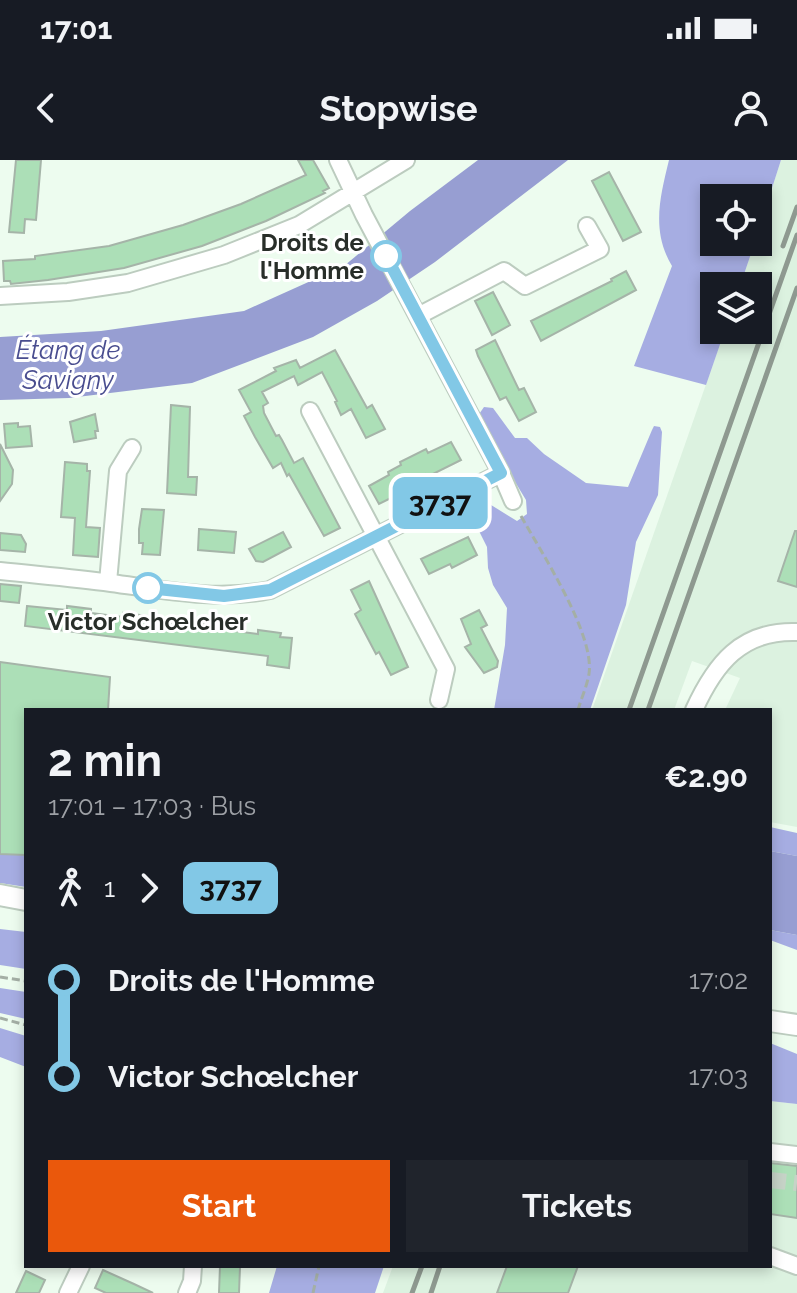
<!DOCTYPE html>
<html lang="en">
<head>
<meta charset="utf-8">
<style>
	:root { --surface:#171b24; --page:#20242c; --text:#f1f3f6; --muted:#9ea1a6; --accent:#ea580c }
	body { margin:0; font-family:Raleway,sans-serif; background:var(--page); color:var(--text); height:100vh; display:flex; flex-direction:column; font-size:30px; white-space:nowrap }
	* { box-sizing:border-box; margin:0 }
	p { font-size:26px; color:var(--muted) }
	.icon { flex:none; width:44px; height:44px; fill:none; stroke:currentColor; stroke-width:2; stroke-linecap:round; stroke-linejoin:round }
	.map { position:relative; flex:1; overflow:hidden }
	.panel { position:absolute; left:24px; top:548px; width:748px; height:560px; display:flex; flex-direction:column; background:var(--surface); border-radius:0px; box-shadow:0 4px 12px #0003 }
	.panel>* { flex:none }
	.badge { padding:0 16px; border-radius:12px; font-size:28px; line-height:52px }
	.buttons { position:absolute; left:700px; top:24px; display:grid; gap:16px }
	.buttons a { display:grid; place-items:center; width:72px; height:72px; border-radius:0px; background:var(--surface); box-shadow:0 4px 12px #0003; font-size:40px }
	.map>.badge { position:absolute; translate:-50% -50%; box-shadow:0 0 0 4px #fff }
	.legs { display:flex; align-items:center; gap:12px; height:88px; padding:0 24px; font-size:26px }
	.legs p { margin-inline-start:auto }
	.headline { display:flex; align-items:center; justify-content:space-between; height:136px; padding:0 24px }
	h1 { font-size:44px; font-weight:700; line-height:60px }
	.cta { display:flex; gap:16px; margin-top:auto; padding:16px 24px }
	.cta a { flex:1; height:92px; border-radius:0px; background:var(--accent); color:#fff; font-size:32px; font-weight:700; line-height:92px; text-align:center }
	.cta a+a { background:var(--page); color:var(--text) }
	ul { padding:0 24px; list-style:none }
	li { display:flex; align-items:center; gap:28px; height:96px; font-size:30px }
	li i { display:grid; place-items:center; width:12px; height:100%; margin:0 10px; background:currentColor }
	li i::after { content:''; width:20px; height:20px; margin:-10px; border:6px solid; border-radius:50%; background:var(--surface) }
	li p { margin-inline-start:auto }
	li:first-child i { background:linear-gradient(#0000 50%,currentColor 0) }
	li:last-child i { background:linear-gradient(currentColor 50%,#0000 0) }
	.status { display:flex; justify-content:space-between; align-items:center; height:56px; padding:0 40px; background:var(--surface); direction:ltr }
	.status svg { height:22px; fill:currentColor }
	header { display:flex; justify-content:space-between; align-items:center; height:104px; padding:0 24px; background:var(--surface); font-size:36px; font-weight:700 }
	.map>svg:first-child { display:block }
	.built { fill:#dcf2e0 }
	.forest { fill:#a6ade2 }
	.water { fill:#979ed2 }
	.building { fill:#acdfb7; stroke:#a5b4a8; stroke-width:2 }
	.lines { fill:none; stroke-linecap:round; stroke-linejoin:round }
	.minor-tunnel { stroke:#c6d3c7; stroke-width:16; stroke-dasharray:16 8; stroke-linecap:butt }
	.minor-casing { stroke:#bcccbf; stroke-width:20 }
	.major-casing { stroke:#bcccbf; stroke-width:24 }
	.path { stroke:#a4afa5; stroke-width:3; stroke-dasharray:8 4; stroke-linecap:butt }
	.minor { stroke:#fff; stroke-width:16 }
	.major { stroke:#fff; stroke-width:20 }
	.rail { stroke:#8e9990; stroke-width:5 }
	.line-1-casing { stroke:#fff; stroke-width:18 }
	.line-1 { stroke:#82c8e6; stroke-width:12 }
	.stop-1-dot { fill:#fff; stroke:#82c8e6; stroke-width:4 }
	.labels { text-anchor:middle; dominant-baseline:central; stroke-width:6; stroke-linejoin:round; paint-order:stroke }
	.stop-label { font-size:24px; font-weight:bold; fill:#282e29; stroke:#fff; text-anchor:end }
	.water-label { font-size:26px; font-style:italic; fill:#494d8f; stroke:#fff }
</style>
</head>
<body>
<div class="status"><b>17:01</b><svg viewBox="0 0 49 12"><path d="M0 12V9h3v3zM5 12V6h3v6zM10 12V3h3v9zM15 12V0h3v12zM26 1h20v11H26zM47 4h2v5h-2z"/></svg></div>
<header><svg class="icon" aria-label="back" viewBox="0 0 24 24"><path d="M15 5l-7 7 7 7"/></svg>Stopwise<svg class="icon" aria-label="person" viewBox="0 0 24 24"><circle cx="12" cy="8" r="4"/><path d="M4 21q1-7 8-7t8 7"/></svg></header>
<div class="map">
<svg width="797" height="1133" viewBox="0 0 797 1133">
	<rect width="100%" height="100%" fill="#edfcef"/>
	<path class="built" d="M781 0H797V667L770 662V550H725L740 518 692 501 674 550H592L725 170H758V126H740L755 82H758V72Z
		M770 941 797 944V1133H383L393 1106H770Z"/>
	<path class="forest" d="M669 0H781L758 72V38H714V82H755L740 126H714V170H725L706 225 634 206 672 106C651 71 660 37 669 0Z
		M484 247 493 248 515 278H527L544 294 586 323 628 327 652 270 654 266 660 267 662 272 658 335 636 382 626 445 590 550H494L505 485 507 448 493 425 488 408 487 387 470 353 471 340H483L517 361 527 354 526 340 500 297 491 275 477 257Z
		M770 667 797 673V696L770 691Z
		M0 694 26 695V727L0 723Z
		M0 769 26 772V809L0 805Z
		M770 770 797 775V790L770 780Z
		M0 828 26 832V859L0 853Z
		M0 868 26 876V907L0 897Z
		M770 883 797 894V944L770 941Z
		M277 1106H384L375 1133H269Z"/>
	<path class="water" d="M478 0H568L435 102 377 141 313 177 192 223 69 238 0 240V177L101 171 244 151 344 106 410 51Z
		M770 691 797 696V775L770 770Z"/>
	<path class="building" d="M16 0H41L36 60 25 59 24 73 9 72Z
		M298 0H313L329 28 323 31 325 33 266 61 202 86 124 108 48 120 11 124 10 121H4L3 101 35 99V96L109 86 183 65 241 44 306 15Z
		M609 12 641 72 623 81 592 21Z
		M626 111 636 130 541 181 531 161 612 121 611 119Z
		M493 132 510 165 492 175 475 141Z
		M495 180 519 230 524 228 536 252 519 261 506 237 500 240 478 196 476 190Z
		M335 190 367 248 372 245 385 269 366 278 351 249 341 255 335 242 337 241 322 212 298 225 294 216 262 232 268 243 263 246 264 253 276 276 279 275 282 280 294 303 303 298 340 368 324 376 289 314 287 316 281 303 273 308 255 277 244 256 251 252 239 230 276 211 274 208 296 200 300 208Z
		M171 245 190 247 188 317H197L196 335 167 333Z
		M95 254 98 271H95L96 278 74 282 70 262Z
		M18 263V267L30 266 32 286 6 288 4 264Z
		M451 282 461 300 427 317 425 314 402 326 403 328 397 331 399 334 379 344 369 326 389 315 388 312 401 305 400 302 426 289 428 293Z
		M0 284 13 310 12 324 0 341Z
		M65 302 87 304V311H90L86 367 100 368 98 397 73 395 75 358 61 357Z
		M142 349 164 350 160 395 142 394 143 383H139V369Z
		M199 369 236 372 234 393 198 390Z
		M795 371H797V427L778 421Z
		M283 372 291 387 263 402 256 401 249 389Z
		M0 373 21 375 26 384 25 392 0 390Z
		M468 377 477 395 452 408 450 404 429 414 421 399Z
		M369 421 408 507 391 515 379 492 376 494 355 454 361 450 351 430Z
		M0 424 21 426 19 443 0 441Z
		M27 446 67 450V446L91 449V453L123 457V453L173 459 172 463 204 467V463L227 466 226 470 258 474V470L281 473 280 477 292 478 289 508 267 505 268 496 25 466Z
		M479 450 487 465 481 468 498 501 497 507 484 513 465 487 471 484 461 459Z
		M0 502 110 517 108 550H26V695L0 694Z
		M770 1003 797 1006V1058L770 1054Z
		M220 1106 240 1107 239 1133H219Z
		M507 1106H578L568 1133H497Z
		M103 1110 134 1124 153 1133H106L95 1128Z
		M26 1111 45 1120 39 1133H16Z"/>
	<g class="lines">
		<path class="minor-tunnel" d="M770 1020 797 1023"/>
		<g class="minor-casing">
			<path id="minor" d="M338 0 364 55 501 313 513 341
				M0 136 68 132 128 123 224 95 299 65 406 0
				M418 156 504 111 525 126 600 89 587 66
				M310 251 446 509 439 540
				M0 411C37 415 74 418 111 423 164 430 217 441 270 430L501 313
				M108 422 118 311 132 288
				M694 550C715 504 741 470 797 472
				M770 992 797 995
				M770 1096 797 1106
				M68 1133 81 1106
				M187 1133 192 1121 193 1106"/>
		</g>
		<g class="major-casing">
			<path id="major" d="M0 735 26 740
				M770 861 797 865"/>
		</g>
		<path class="path" d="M521 356C541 392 595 474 589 514 587 526 581 539 578 550
			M0 817 26 821
			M0 858 26 865
			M313 1133 319 1106"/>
		<use href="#minor" class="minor"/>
		<use href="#major" class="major"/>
		<path class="rail" d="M783 86 797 47
			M629 550 797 75
			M648 550 797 128
			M412 1133 422 1106
			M431 1133 440 1106"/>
	</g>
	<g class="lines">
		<g class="line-1-casing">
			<path id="line-1" d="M148 428 224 436 270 430 501 313 386 96"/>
		</g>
		<use href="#line-1" class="line-1"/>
	</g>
	<g class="stop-1-dot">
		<circle cx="386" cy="96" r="14"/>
		<circle cx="148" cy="428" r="14"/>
	</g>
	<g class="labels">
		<g class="stop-label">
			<text x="364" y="82">Droits de<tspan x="364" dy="28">l'Homme</tspan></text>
			<text x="148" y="461" text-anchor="middle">Victor Schœlcher</text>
		</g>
		<g class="water-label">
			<text x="68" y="190">Étang de<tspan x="68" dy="30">Savigny</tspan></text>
		</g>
	</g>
</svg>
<div class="buttons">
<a><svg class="icon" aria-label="locate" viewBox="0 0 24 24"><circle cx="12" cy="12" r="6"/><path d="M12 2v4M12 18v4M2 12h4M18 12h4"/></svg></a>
<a><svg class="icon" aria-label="layers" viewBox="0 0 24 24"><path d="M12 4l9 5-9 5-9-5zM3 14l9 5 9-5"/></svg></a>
</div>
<b class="badge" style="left:440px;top:343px;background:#82c8e6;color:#111">3737</b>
<section class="panel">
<div class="headline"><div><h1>2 min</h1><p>17:01 – 17:03 · Bus</p></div><b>€2.90</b></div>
<div class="legs"><svg class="icon" aria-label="walk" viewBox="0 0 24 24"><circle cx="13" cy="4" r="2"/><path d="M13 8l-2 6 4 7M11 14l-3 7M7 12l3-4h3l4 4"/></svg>1<svg class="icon" aria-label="forward" viewBox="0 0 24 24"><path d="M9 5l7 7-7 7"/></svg><b class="badge" style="background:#82c8e6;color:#111">3737</b></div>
<ul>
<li><i style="color:#82c8e6"></i><b>Droits de l'Homme</b><p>17:02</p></li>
<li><i style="color:#82c8e6"></i><b>Victor Schœlcher</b><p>17:03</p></li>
</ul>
<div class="cta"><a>Start</a><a>Tickets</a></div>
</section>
</div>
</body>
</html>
